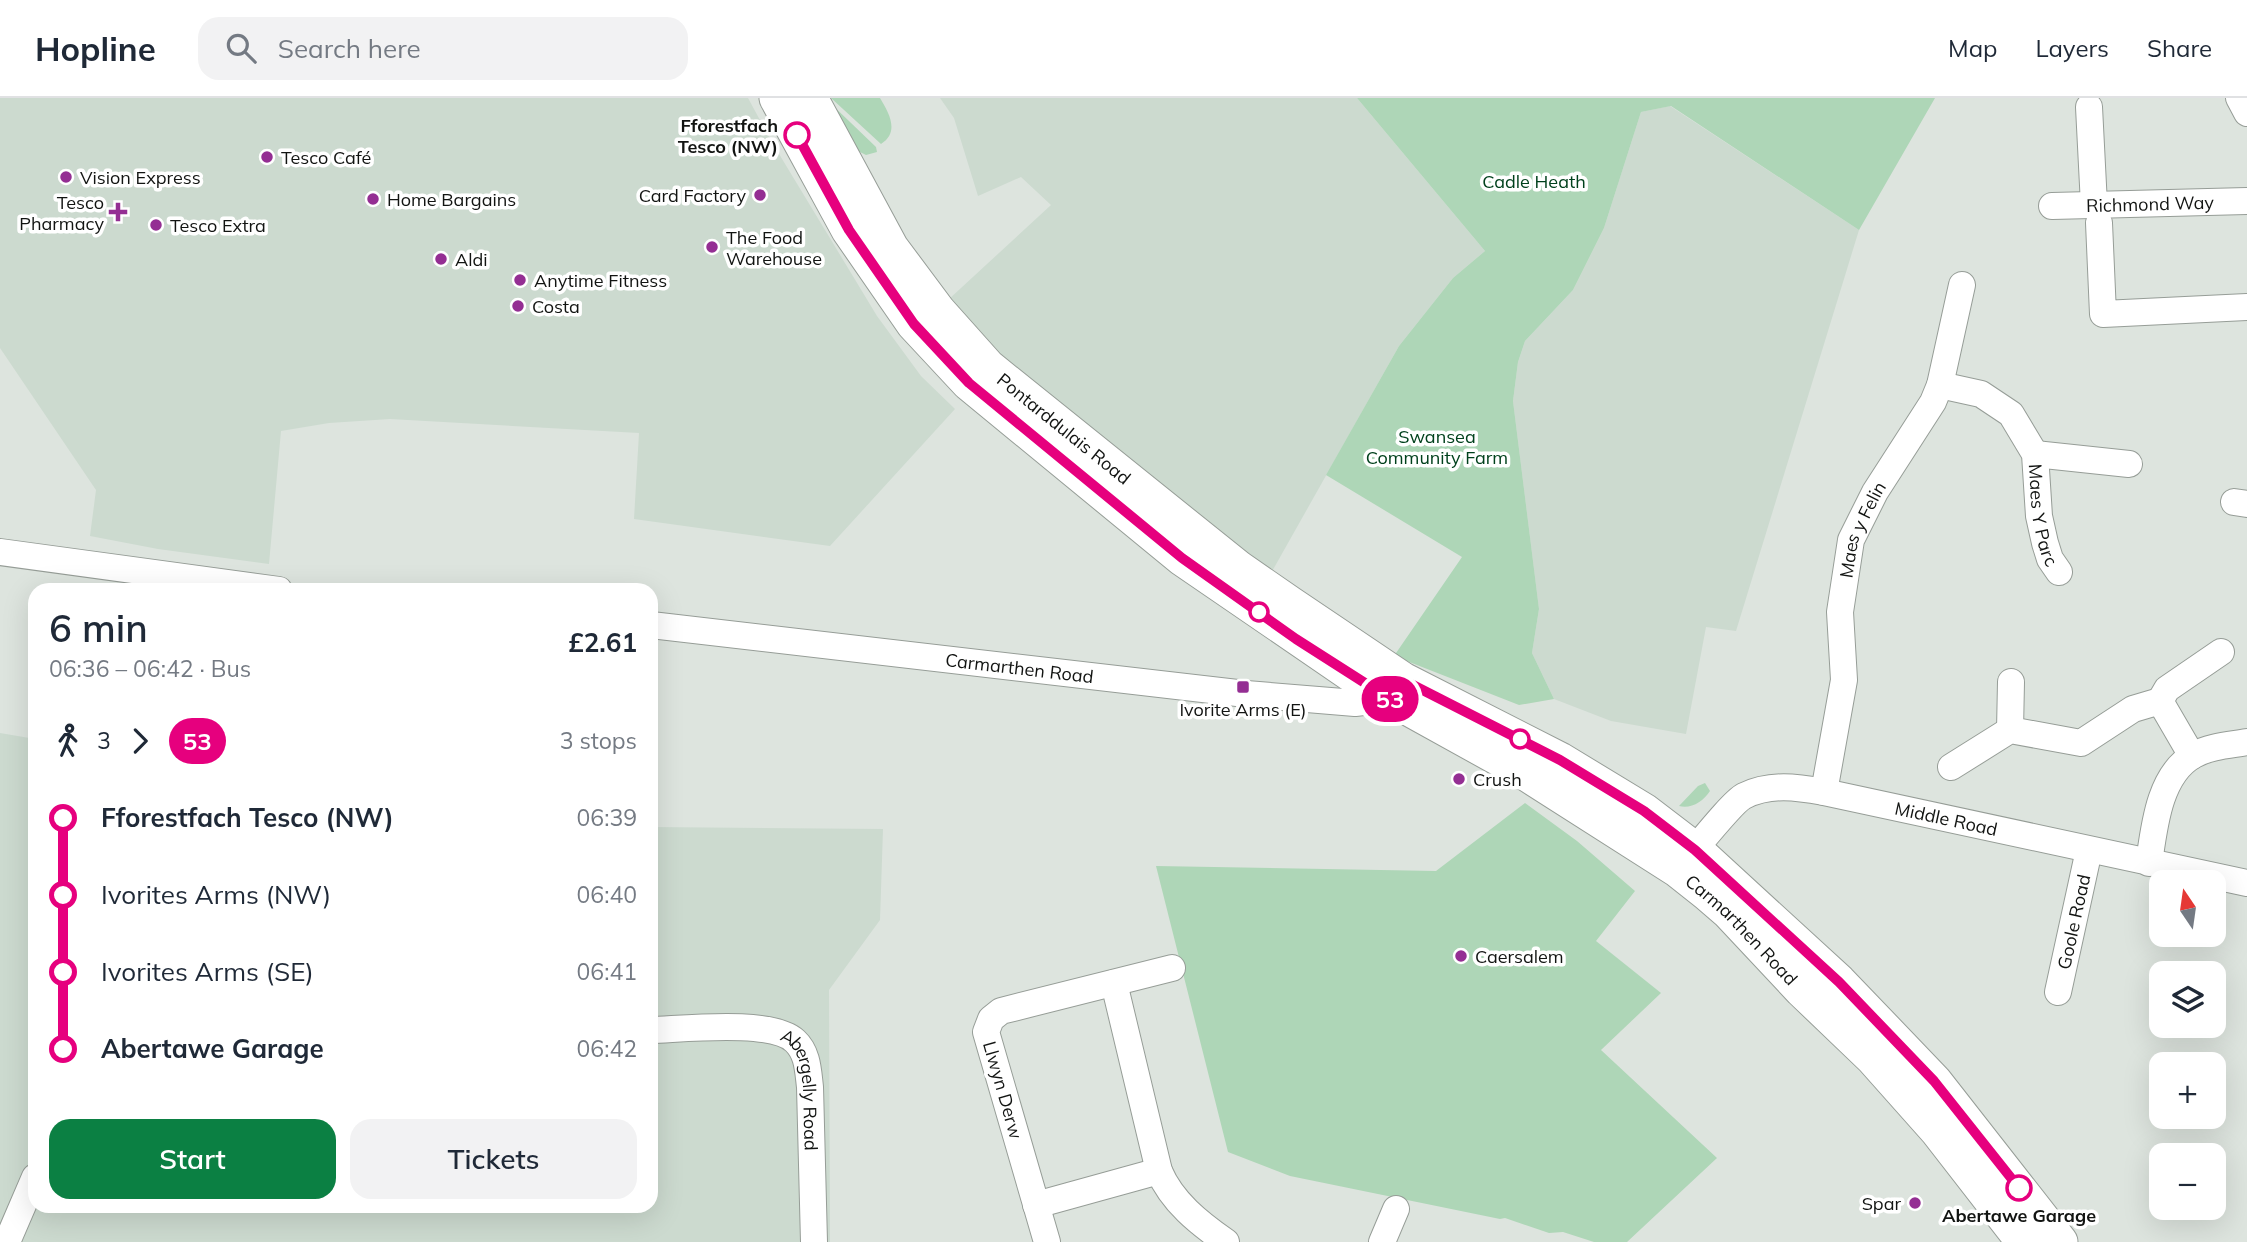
<!DOCTYPE html>
<html lang="en">
<head>
<meta charset="utf-8">
<style>
	:root { --surface:#fff; --page:#f2f2f3; --text:#1f2937; --muted:#747a83; --line:#e0e1e3; --accent:#0b8043 }
	body { margin:0; font-family:Mulish,sans-serif; background:var(--page); color:var(--text); height:100vh; display:flex; flex-direction:column; font-size:26px; white-space:nowrap }
	* { box-sizing:border-box; margin:0 }
	p { font-size:23px; color:var(--muted) }
	.icon { flex:none; width:38px; height:38px; fill:none; stroke:currentColor; stroke-width:2; stroke-linecap:round; stroke-linejoin:round }
	.map { position:relative; flex:1; overflow:hidden }
	.side { position:absolute; left:28px; top:485px; width:630px; height:630px; display:flex; flex-direction:column; background:var(--surface); border-radius:21px; box-shadow:0 7px 28px #0002 }
	.side>* { flex:none }
	.badge { padding:0 14px; border-radius:23px; font-size:24px; line-height:46px }
	.needle { width:46px; rotate:347deg }
	.tools { position:absolute; left:2149px; top:772px; display:grid; gap:14px }
	.tools a { display:grid; place-items:center; width:77px; height:77px; border-radius:14px; background:var(--surface); box-shadow:0 7px 28px #0002; font-size:35px }
	.map>.badge { position:absolute; translate:-50% -50%; box-shadow:0 0 0 4px #fff }
	.legs { display:flex; align-items:center; gap:10px; height:77px; padding:0 21px; font-size:23px }
	.legs p { margin-inline-start:auto }
	.head { display:flex; align-items:center; justify-content:space-between; height:119px; padding:0 21px }
	h1 { font-size:38px; font-weight:600; line-height:52px }
	.button { display:flex; gap:14px; margin-top:auto; padding:14px 21px }
	.button a { flex:1; height:80px; border-radius:21px; background:var(--accent); color:#fff; font-size:28px; font-weight:600; line-height:80px; text-align:center }
	.button a+a { background:var(--page); color:var(--text) }
	ul { padding:0 21px; list-style:none }
	li { display:flex; align-items:center; gap:24px; height:77px; font-size:26px }
	li i { display:grid; place-items:center; width:10px; height:100%; margin:0 9px; background:currentColor }
	li i::after { content:''; width:18px; height:18px; margin:-9px; border:5px solid; border-radius:50%; background:var(--surface) }
	li p { margin-inline-start:auto }
	li:first-child i { background:linear-gradient(#0000 50%,currentColor 0) }
	li:last-child i { background:linear-gradient(currentColor 50%,#0000 0) }
	header { display:flex; align-items:center; gap:42px; box-sizing:border-box; height:98px; padding:0 35px; background:var(--surface); border-bottom:2px solid var(--line) }
	header strong { font-size:33px }
	nav { display:flex; gap:38px; margin-inline-start:auto; font-size:24px }
	.search { width:490px; height:63px; background:var(--page); display:flex; align-items:center; gap:18px; box-sizing:border-box; padding:0 24px; border-radius:21px; color:var(--muted); font-size:26px }
	.map>svg:first-child { display:block }
	.built { fill:#ccdacf }
	.green { fill:#aed6b7 }
	.lines { fill:none; stroke-linecap:round; stroke-linejoin:round }
	.minor-casing { stroke:#969d97; stroke-width:28 }
	.major-casing { stroke:#969d97; stroke-width:37 }
	.minor { stroke:#fff; stroke-width:26 }
	.major { stroke:#fff; stroke-width:35 }
	.line-1-casing { stroke:#fff; stroke-width:16 }
	.line-1 { stroke:#e6007e; stroke-width:10 }
	.stop-1-dot { fill:#fff; stroke:#e6007e; stroke-width:3.5 }
	.poi-dot { fill:#942e93; stroke:#fff; stroke-width:2.5 }
	.labels { text-anchor:middle; dominant-baseline:central; stroke-width:7; stroke-linejoin:round; paint-order:stroke }
	.stop-label { font-size:18px; font-weight:bold; fill:#121412; stroke:#fff; text-anchor:end }
	.poi-label { font-size:18px; fill:#121412; stroke:#fff; text-anchor:start }
	.park-label { font-size:18px; fill:#00411c; stroke:#fff }
	.street-label { font-size:18px; fill:#121412; stroke:#fff }
</style>
</head>
<body>
<header>
<strong>Hopline</strong>
<div class="search"><svg class="icon" aria-label="search" viewBox="0 0 24 24"><circle cx="10" cy="10" r="6"/><path d="M15 15l6 6"/></svg>Search here</div>
<nav><a>Map</a><a>Layers</a><a>Share</a></nav>
</header>
<div class="map">
<svg width="2247" height="1144" viewBox="0 0 2247 1144">
	<rect width="100%" height="100%" fill="#dde4de"/>
	<path class="built" d="M0 0H748L773 46 877 218 921 278 955 311 830 448 634 421 639 335 390 321 329 325 281 333 269 466 158 451 90 438 96 392 0 250Z
		M940 0H1357L1485 153 1453 180 1399 248 1270 477 1001 261 948 202 1051 107 1021 79 978 98 954 20Z
		M1670 8 1859 132 1736 533 1706 529 1686 636 1611 623 1554 601 1532 555 1539 511 1513 303 1518 264 1525 243 1573 192 1604 130 1641 14Z
		M0 635 35 641V1108H651V729L883 731 880 822 829 892 830 1144H0Z"/>
	<path class="green" d="M825 0 876 49 877 54 866 57 856 52Z
		M831 0H880C889 15 900 34 881 46Z
		M1357 0H1935L1859 132 1671 8 1641 14 1604 130 1573 192 1525 243 1518 264 1513 303 1539 511 1532 555 1554 601 1519 607 1394 558 1462 459 1326 377 1399 248 1453 180 1485 153Z
		M1705 685 1710 693C1703 704 1691 711 1679 708L1698 688Z
		M1525 705 1577 743 1635 793 1596 843 1661 895 1601 952 1717 1060 1627 1144H1594L1563 1134 1549 1135 1505 1120 1500 1121 1290 1078 1228 1054 1156 768 1436 773Z"/>
	<g class="lines">
		<g class="minor-casing">
			<g id="minor">
				<path d="M2239 0 2247 15"/>
				<path d="M2089 9 2094 107"/>
				<path id="s1" d="M2052 108 2247 103"/>
				<path d="M2099 125 2103 216 2247 209"/>
				<path id="s2" d="M1940 287 1981 296 2011 316 2035 356 2039 418 2045 445 2050 461 2059 474"/>
				<path d="M2035 356 2129 366"/>
				<path d="M2234 404 2247 406"/>
				<path d="M0 454 279 492"/>
				<path id="s3" d="M651 527 1246 596 1355 605 1389 601 1403 582"/>
				<path d="M2160 603 2167 591 2221 554"/>
				<path d="M2160 603 2192 658"/>
				<path d="M2010 632 2011 584"/>
				<path d="M1951 669 2010 632 2081 645 2133 611 2160 603"/>
				<path id="s4" d="M1824 694 1844 582 1840 514 1851 442 1875 394 1933 304 1940 287 1962 187"/>
				<path d="M2149 765C2154 730 2159 676 2194 657 2210 648 2230 647 2247 644"/>
				<path id="s5" d="M1682 766C1694 753 1732 704 1744 698 1770 685 1797 689 1824 694L2247 785"/>
				<path d="M1114 885 1159 1073C1172 1104 1199 1125 1226 1144"/>
				<path id="s6" d="M2058 894 2089 752"/>
				<path id="s7" d="M651 932C684 931 772 921 795 943 808 955 808 973 810 989L814 1144"/>
				<path d="M1036 1107 1159 1073"/>
				<path d="M7 1144 35 1079"/>
				<path d="M1047 1144 986 934 991 921 1001 913 1172 870"/>
				<path d="M1382 1144 1396 1111"/>
			</g>
		</g>
		<g class="major-casing">
			<g id="major">
				<path d="M777 0 849 132 914 226 969 285 1182 460 1360 582"/>
				<path id="s8" d="M810 0 891 150 938 213 988 269 1238 470 1290 506 1403 582 1560 662 1644 713 1695 752 1839 884 1934 983 2060 1144"/>
				<path id="s9" d="M1405 608 1526 675 1678 772 1707 795 1729 814 1802 892 1873 960 1937 1032 2024 1144"/>
			</g>
		</g>
		<use href="#minor" class="minor"/>
		<use href="#major" class="major"/>
	</g>
	<g class="lines">
		<g class="line-1-casing">
			<path id="line-1" d="M797 37 849 132 914 226 969 285 1182 460 1296 541 1390 601 1403 582 1560 662 1644 713 1695 752 1839 884 1934 983 2019 1090"/>
		</g>
		<use href="#line-1" class="line-1"/>
	</g>
	<g class="stop-1-dot">
		<circle cx="797" cy="37" r="12"/>
		<circle cx="1259" cy="514" r="9"/>
		<circle cx="1520" cy="641" r="9"/>
		<circle cx="2019" cy="1090" r="12"/>
	</g>
	<g class="poi-dot">
		<circle cx="267" cy="59" r="7"/>
		<circle cx="66" cy="79" r="7"/>
		<circle cx="760" cy="97" r="7"/>
		<circle cx="373" cy="101" r="7"/>
		<path d="M114.5 103.5h7v7h7v7h-7v7h-7v-7h-7v-7h7z"/>
		<circle cx="156" cy="127" r="7"/>
		<circle cx="712" cy="149" r="7"/>
		<circle cx="441" cy="161" r="7"/>
		<circle cx="520" cy="182" r="7"/>
		<circle cx="518" cy="208" r="7"/>
		<rect x="1236" y="582" width="14" height="14" rx="3.5"/>
		<circle cx="1459" cy="681" r="7"/>
		<circle cx="1461" cy="858" r="7"/>
		<circle cx="1915" cy="1105" r="7"/>
	</g>
	<g class="labels">
		<g class="stop-label">
			<text x="778" y="27">Fforestfach<tspan x="778" dy="21">Tesco (NW)</tspan></text>
			<text x="2019" y="1117" text-anchor="middle">Abertawe Garage</text>
		</g>
		<g class="poi-label">
			<text x="281" y="59">Tesco Café</text>
			<text x="80" y="79">Vision Express</text>
			<text x="746" y="97" text-anchor="end">Card Factory</text>
			<text x="387" y="101">Home Bargains</text>
			<text x="104" y="104" text-anchor="end">Tesco<tspan x="104" dy="21">Pharmacy</tspan></text>
			<text x="170" y="127">Tesco Extra</text>
			<text x="726" y="139">The Food<tspan x="726" dy="21">Warehouse</tspan></text>
			<text x="455" y="161">Aldi</text>
			<text x="534" y="182">Anytime Fitness</text>
			<text x="532" y="208">Costa</text>
			<text x="1243" y="611" text-anchor="middle">Ivorite Arms (E)</text>
			<text x="1473" y="681">Crush</text>
			<text x="1475" y="858">Caersalem</text>
			<text x="1901" y="1105" text-anchor="end">Spar</text>
		</g>
		<g class="park-label">
			<text x="1534" y="83">Cadle Heath</text>
			<text x="1437" y="338">Swansea<tspan x="1437" dy="21">Community Farm</tspan></text>
		</g>
		<g class="street-label">
			<text stroke="none"><textPath href="#s1" startOffset="98">Richmond Way</textPath></text>
			<text stroke="none"><textPath href="#s8" startOffset="422">Pontarddulais Road</textPath></text>
			<text stroke="none"><textPath href="#s2" startOffset="186">Maes Y Parc</textPath></text>
			<text stroke="none"><textPath href="#s4" startOffset="268">Maes y Felin</textPath></text>
			<text stroke="none"><textPath href="#s3" startOffset="371">Carmarthen Road</textPath></text>
			<text stroke="none"><textPath href="#s5" startOffset="299">Middle Road</textPath></text>
			<text stroke="none"><textPath href="#s6" startOffset="72">Goole Road</textPath></text>
			<text stroke="none"><textPath href="#s9" startOffset="406">Carmarthen Road</textPath></text>
			<text transform="translate(1003 992) rotate(74)">Llwyn Derw</text>
			<text stroke="none"><textPath href="#s7" startOffset="196">Abergelly Road</textPath></text>
		</g>
	</g>
</svg>
<div class="tools">
<a><svg class="needle" viewBox="-14 -14 28 28"><path d="M0-13l5 13h-10z" fill="#e53935"/><path d="M0 13l5-13h-10z" fill="#747a83"/></svg></a>
<a><svg class="icon" aria-label="layers" viewBox="0 0 24 24"><path d="M12 4l9 5-9 5-9-5zM3 14l9 5 9-5"/></svg></a>
<a>+</a>
<a>−</a>
</div>
<b class="badge" style="left:1390px;top:601px;background:#e6007e;color:#fff">53</b>
<section class="side">
<div class="head"><div><h1>6 min</h1><p>06:36 – 06:42 · Bus</p></div><b>£2.61</b></div>
<div class="legs"><svg class="icon" aria-label="walk" viewBox="0 0 24 24"><circle cx="13" cy="4" r="2"/><path d="M13 8l-2 6 4 7M11 14l-3 7M7 12l3-4h3l4 4"/></svg>3<svg class="icon" aria-label="forward" viewBox="0 0 24 24"><path d="M9 5l7 7-7 7"/></svg><b class="badge" style="background:#e6007e;color:#fff">53</b><p>3 stops</p></div>
<ul>
<li><i style="color:#e6007e"></i><b>Fforestfach Tesco (NW)</b><p>06:39</p></li>
<li><i style="color:#e6007e"></i><span>Ivorites Arms (NW)</span><p>06:40</p></li>
<li><i style="color:#e6007e"></i><span>Ivorites Arms (SE)</span><p>06:41</p></li>
<li><i style="color:#e6007e"></i><b>Abertawe Garage</b><p>06:42</p></li>
</ul>
<div class="button"><a>Start</a><a>Tickets</a></div>
</section>
</div>
</body>
</html>
